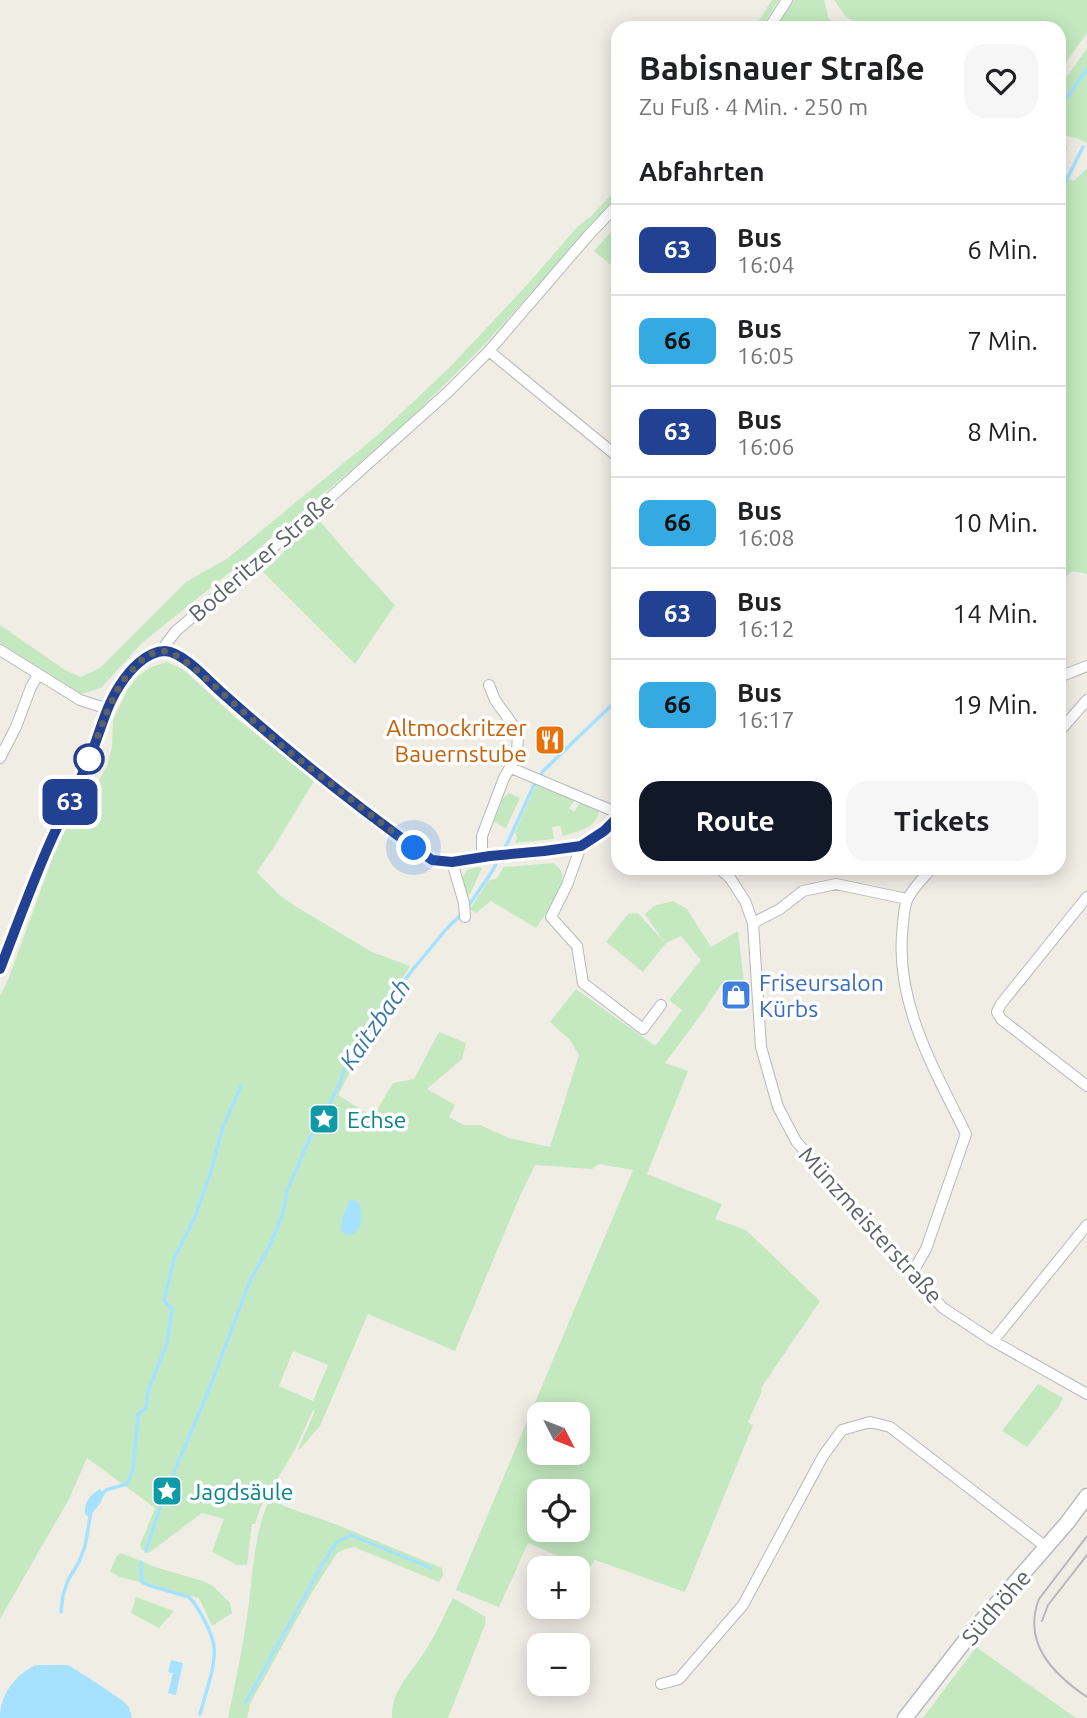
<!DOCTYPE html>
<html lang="de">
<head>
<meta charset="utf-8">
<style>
	:root { --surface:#fff; --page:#f6f6f6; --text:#202124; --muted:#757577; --line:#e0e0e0; --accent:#111827 }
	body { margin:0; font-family:Ubuntu,sans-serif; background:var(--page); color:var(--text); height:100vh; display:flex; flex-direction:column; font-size:26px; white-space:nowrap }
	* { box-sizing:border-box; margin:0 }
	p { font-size:23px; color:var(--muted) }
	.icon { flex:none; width:38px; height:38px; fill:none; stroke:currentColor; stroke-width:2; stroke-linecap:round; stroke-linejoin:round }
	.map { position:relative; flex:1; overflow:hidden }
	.details { position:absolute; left:611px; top:21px; width:455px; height:854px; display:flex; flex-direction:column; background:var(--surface); border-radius:21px; box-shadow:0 4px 18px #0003 }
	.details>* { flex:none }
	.badge { padding:0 14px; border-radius:10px; font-size:24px; line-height:46px }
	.needle { width:46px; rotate:132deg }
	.buttons { position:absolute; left:527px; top:1402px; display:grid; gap:14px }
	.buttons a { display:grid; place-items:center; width:63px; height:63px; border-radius:14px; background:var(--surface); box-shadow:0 4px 18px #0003; font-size:35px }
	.you { position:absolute; width:35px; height:35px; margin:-18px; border:5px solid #fff; border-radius:50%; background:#1a73e8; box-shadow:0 0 0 10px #1a73e833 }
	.map>.badge { position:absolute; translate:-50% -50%; box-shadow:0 0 0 4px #fff }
	h2 { padding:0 28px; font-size:26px; line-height:63px }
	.round { display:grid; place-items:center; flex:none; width:74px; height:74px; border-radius:21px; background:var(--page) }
	.head { display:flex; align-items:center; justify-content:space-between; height:119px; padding:0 28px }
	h1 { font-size:33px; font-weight:700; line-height:52px }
	.button { display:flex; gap:14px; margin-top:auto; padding:14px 28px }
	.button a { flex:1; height:80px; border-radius:21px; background:var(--accent); color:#fff; font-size:28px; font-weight:700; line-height:80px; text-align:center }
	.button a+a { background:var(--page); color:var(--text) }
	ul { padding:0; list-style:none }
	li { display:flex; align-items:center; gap:21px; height:91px; padding:0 28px; border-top:2px solid var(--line) }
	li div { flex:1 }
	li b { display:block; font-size:26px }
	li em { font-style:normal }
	li .badge { min-width:77px; font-weight:700; text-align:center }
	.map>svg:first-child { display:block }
	.green { fill:#c4e9c0; fill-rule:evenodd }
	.water { fill:#a6e2ff }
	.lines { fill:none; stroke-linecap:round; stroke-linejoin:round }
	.stream { stroke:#a6e2ff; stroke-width:3.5 }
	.street-casing { stroke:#b6b9bd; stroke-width:12 }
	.secondary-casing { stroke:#b6bbc0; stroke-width:17 }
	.street { stroke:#fff; stroke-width:10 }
	.secondary { stroke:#fff; stroke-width:14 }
	.tram { stroke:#b6b7b8; stroke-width:2 }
	.line-casing { stroke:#fff; stroke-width:16 }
	.line { stroke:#224193; stroke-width:10 }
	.walk { stroke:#5d6267; stroke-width:7; stroke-dasharray:0 12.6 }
	.stop-dot { fill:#fff; stroke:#224193; stroke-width:3.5 }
	.labels { text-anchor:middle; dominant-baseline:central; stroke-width:7; stroke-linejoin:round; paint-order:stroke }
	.street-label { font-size:23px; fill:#5d6267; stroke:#fff }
	.food-label { font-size:23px; fill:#c56008; stroke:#fff; text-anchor:end }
	.shop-label { font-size:23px; fill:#366cbe; stroke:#fff; text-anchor:start }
	.culture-label { font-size:23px; fill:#0d838f; stroke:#fff; text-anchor:start }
	.water-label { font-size:24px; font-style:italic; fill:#3778a7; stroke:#fff }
</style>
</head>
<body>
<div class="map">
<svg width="1087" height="1718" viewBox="0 0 1087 1718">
	<rect width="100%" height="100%" fill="#f0ede5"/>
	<path class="green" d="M772 0H779L761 28H754Z
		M794 0H824L829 19 847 28H776Z
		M834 0H1087V33L1059 72V28H867L846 17Z
		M1087 48V143L1077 138 1059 134V88Z
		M1059 144 1067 146 1060 175 1074 181 1087 168V574L1072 571 1059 584Z
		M618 188V197L485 344 402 427 256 551 142 643 101 688 81 694 0 643V625L65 670 81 677 100 668 186 582 228 558 379 434 449 368 527 285 577 227 591 216Z
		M618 224V271L594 251Z
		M318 519 355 562 395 605 355 664 263 572Z
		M167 662 184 670 235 717 314 781 274 847 257 872 277 893 295 906 372 952 410 966 373 1028 338 1095 363 1111 374 1115 393 1083 414 1079 439 1032 466 1043 462 1059 427 1089 455 1105 449 1117 464 1125H480L509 1138 550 1147 579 1055 570 1040 550 1022 576 989 655 1046 682 1010 669 1000 701 960 681 936 666 943 643 972 606 942 628 914 638 913 664 942 645 914 654 906 673 901 687 909 711 947 738 931 744 982H723L700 1016 665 1063 688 1071 647 1174 722 1204 715 1219 746 1230 820 1301 761 1388 762 1391 748 1422 753 1425 685 1592 595 1560 589 1569 528 1543 499 1607 456 1590 633 1170 599 1164 592 1169 535 1165 520 1196 455 1351 368 1314 320 1426 300 1449H298L315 1411 313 1410 296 1448 262 1504 255 1524H252L247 1565H237L212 1552 224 1519 202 1513 149 1553 142 1550 140 1545 155 1508 87 1458 69 1499 0 1619V996L8 980 54 854 66 829 85 805 107 766 112 747 113 720 128 689 138 676 151 667ZM293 1351 328 1365 313 1401 279 1386ZM539 1414H578V1452H539ZM539 1491H578V1530H539Z
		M536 785 575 800 569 808 574 812 580 803 599 810C598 828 578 831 563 836L560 826 552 827 554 839 515 843 517 838 515 832Z
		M509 793 520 798 506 828 494 822 503 798Z
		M553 863C555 865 560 868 561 871 568 884 544 916 536 928L491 901 476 913 470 909 489 880 496 879 504 867Z
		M477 867 482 868 471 892 467 897 462 878 467 870Z
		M1038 1384 1063 1398 1059 1406 1027 1447 1002 1431Z
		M271 1497 284 1506 340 1526 442 1568 443 1576 439 1582 354 1547 345 1549 337 1553 311 1594 250 1704 247 1718H228C235 1685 242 1651 247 1617 253 1579 253 1530 271 1497Z
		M121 1553 155 1567 203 1581 213 1586 230 1603 232 1613 212 1626 199 1598 120 1577 110 1572 116 1557Z
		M136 1597 174 1611 159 1628 131 1613Z
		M453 1598 486 1617 485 1625 448 1718H392C391 1690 411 1673 425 1651 436 1635 444 1615 453 1598Z
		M976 1647 1076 1718H923Z"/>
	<path class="water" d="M350 1200H354L359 1203C363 1216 363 1235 346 1235L341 1230 342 1219Z
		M100 1489 104 1493 101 1502 89 1517 85 1514C84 1502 90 1495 100 1489Z
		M171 1660 183 1663 176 1695 168 1693 173 1673 168 1672Z
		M35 1665H68L89 1678 123 1701 129 1707 132 1718H0C0 1694 15 1676 35 1665Z"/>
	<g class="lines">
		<path class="stream" d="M1059 103 1069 95 1087 69
			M1059 195 1083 147
			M467 908 491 873 508 842 533 787 543 771 618 699
			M102 1495 106 1490 127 1484 133 1470 138 1414 146 1408 148 1391 167 1343 172 1309 164 1301 174 1259 195 1217 211 1171 223 1127 241 1086
			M146 1551 163 1498 208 1392 250 1281 270 1245 283 1213 287 1191 309 1140 327 1110 341 1080 347 1060 410 973 448 927 462 914
			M141 1562 142 1582 148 1585 189 1597C198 1606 213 1634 214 1647 216 1666 205 1695 200 1714
			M61 1612 63 1595 68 1580 79 1562 85 1546 91 1512
			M246 1702 322 1565 337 1542 351 1535 431 1568"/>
		<g class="street-casing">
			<path id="street" d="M769 28 787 0
				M489 351 618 457
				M0 650 80 700 108 709
				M164 651 166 644 176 631 313 513 447 393 489 351 587 237 618 204
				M1059 677 1087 666
				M1059 732 1087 700
				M0 758 16 727 31 687 38 675
				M511 768 618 813
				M581 846 567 885 551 917 577 946 583 983 643 1029 661 1005
				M482 857V836L504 778 517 755 518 732 495 700 489 685
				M452 862 464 903 465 917
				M719 868 730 878 745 901 753 923 761 1047 778 1107 796 1141 888 1250 943 1308 993 1341 1087 1394
				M1087 897 1001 1004 997 1012 1001 1019 1087 1086
				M753 923 780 909 803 891 836 884 907 899
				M0 969 49 845 92 754 113 696 121 683 139 662 150 654 157 653 164 651 174 654 192 666 283 747 432 860 452 862 482 857 581 846 604 831 618 817
				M911 1275 926 1249 966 1134C934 1068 893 1001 903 924 904 916 904 905 908 898 914 887 924 877 932 868
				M993 1341 1087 1225
				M661 1684 679 1679 743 1605 823 1456 842 1430 870 1422 890 1427 1046 1547"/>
		</g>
		<g class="secondary-casing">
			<path id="secondary" d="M905 1718 972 1632 1067 1523 1087 1496"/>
		</g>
		<use href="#street" class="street"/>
		<use href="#secondary" class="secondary"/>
		<path class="tram" d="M1087 1536 1039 1599C1022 1643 1053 1674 1087 1697
			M1042 1621 1048 1605 1087 1555"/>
	</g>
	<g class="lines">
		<g class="line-casing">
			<path id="line" d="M0 969C16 928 31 886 49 845 61 818 75 791 87 764 99 738 104 709 120 685 129 671 146 651 165 651 183 652 207 679 220 691 287 751 358 808 432 860L452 862 490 856 544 851 581 846 604 831 618 817"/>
		</g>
		<use href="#line" class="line"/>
		<path class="walk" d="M89 759 108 709 121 683 139 662 150 654 164 651 174 654 192 666 283 747 414 848"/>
	</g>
	<defs>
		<g id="restaurant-square" transform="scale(1.575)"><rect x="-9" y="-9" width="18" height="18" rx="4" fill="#e8710a" stroke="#fff"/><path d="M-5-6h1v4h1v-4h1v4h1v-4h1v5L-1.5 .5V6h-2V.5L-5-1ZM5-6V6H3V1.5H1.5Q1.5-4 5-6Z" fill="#fff"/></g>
		<g id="shop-square" transform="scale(1.575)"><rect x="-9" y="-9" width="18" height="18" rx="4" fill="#3f7fe0" stroke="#fff"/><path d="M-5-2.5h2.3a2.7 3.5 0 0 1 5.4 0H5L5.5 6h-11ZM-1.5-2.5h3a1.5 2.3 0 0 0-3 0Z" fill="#fff"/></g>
		<g id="sight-square" transform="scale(1.575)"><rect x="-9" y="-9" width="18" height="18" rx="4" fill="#0f9aa8" stroke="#fff"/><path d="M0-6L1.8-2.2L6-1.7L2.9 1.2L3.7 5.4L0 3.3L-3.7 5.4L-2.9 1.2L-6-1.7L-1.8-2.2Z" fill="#fff"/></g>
	</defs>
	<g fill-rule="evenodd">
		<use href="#restaurant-square" x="550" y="740"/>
		<use href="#shop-square" x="736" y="995"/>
		<use href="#sight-square" x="324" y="1119"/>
		<use href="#sight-square" x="167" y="1491"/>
	</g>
	<circle class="stop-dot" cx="89" cy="759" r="14"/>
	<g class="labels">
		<g class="street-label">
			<text transform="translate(261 557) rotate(-41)">Boderitzer Straße</text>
			<text transform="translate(871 1225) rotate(48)">Münzmeisterstraße</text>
			<text transform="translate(996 1607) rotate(-49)">Südhöhe</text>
		</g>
		<g class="food-label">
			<text x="527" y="727">Altmockritzer<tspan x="527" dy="26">Bauernstube</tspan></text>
		</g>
		<g class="shop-label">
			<text x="759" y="982">Friseursalon<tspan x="759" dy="26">Kürbs</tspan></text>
		</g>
		<g class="culture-label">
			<text x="347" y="1119">Echse</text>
			<text x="190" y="1491">Jagdsäule</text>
		</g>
		<g class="water-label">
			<text transform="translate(375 1024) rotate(-55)">Kaitzbach</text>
		</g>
	</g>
</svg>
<div class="buttons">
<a><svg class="needle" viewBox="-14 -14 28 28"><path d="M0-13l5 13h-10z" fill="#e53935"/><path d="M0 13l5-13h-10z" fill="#757577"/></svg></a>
<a><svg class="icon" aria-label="locate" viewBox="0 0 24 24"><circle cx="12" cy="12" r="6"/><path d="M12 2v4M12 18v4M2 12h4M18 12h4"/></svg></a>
<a>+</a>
<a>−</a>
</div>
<div class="you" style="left:414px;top:848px"></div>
<b class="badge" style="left:70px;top:802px;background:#224193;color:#fff">63</b>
<section class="details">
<div class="head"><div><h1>Babisnauer Straße</h1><p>Zu Fuß · 4 Min. · 250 m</p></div><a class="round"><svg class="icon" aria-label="heart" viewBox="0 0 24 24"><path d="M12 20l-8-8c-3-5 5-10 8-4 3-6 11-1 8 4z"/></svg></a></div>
<h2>Abfahrten</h2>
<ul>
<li><span class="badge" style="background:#224193;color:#fff">63</span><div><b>Bus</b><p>16:04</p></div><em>6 Min.</em></li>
<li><span class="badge" style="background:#35a9e1;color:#111">66</span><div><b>Bus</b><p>16:05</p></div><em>7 Min.</em></li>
<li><span class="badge" style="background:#224193;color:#fff">63</span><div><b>Bus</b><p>16:06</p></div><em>8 Min.</em></li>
<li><span class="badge" style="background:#35a9e1;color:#111">66</span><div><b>Bus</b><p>16:08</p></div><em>10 Min.</em></li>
<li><span class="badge" style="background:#224193;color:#fff">63</span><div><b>Bus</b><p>16:12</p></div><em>14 Min.</em></li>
<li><span class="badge" style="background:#35a9e1;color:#111">66</span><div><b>Bus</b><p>16:17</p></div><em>19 Min.</em></li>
</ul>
<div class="button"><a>Route</a><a>Tickets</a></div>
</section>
</div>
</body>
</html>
